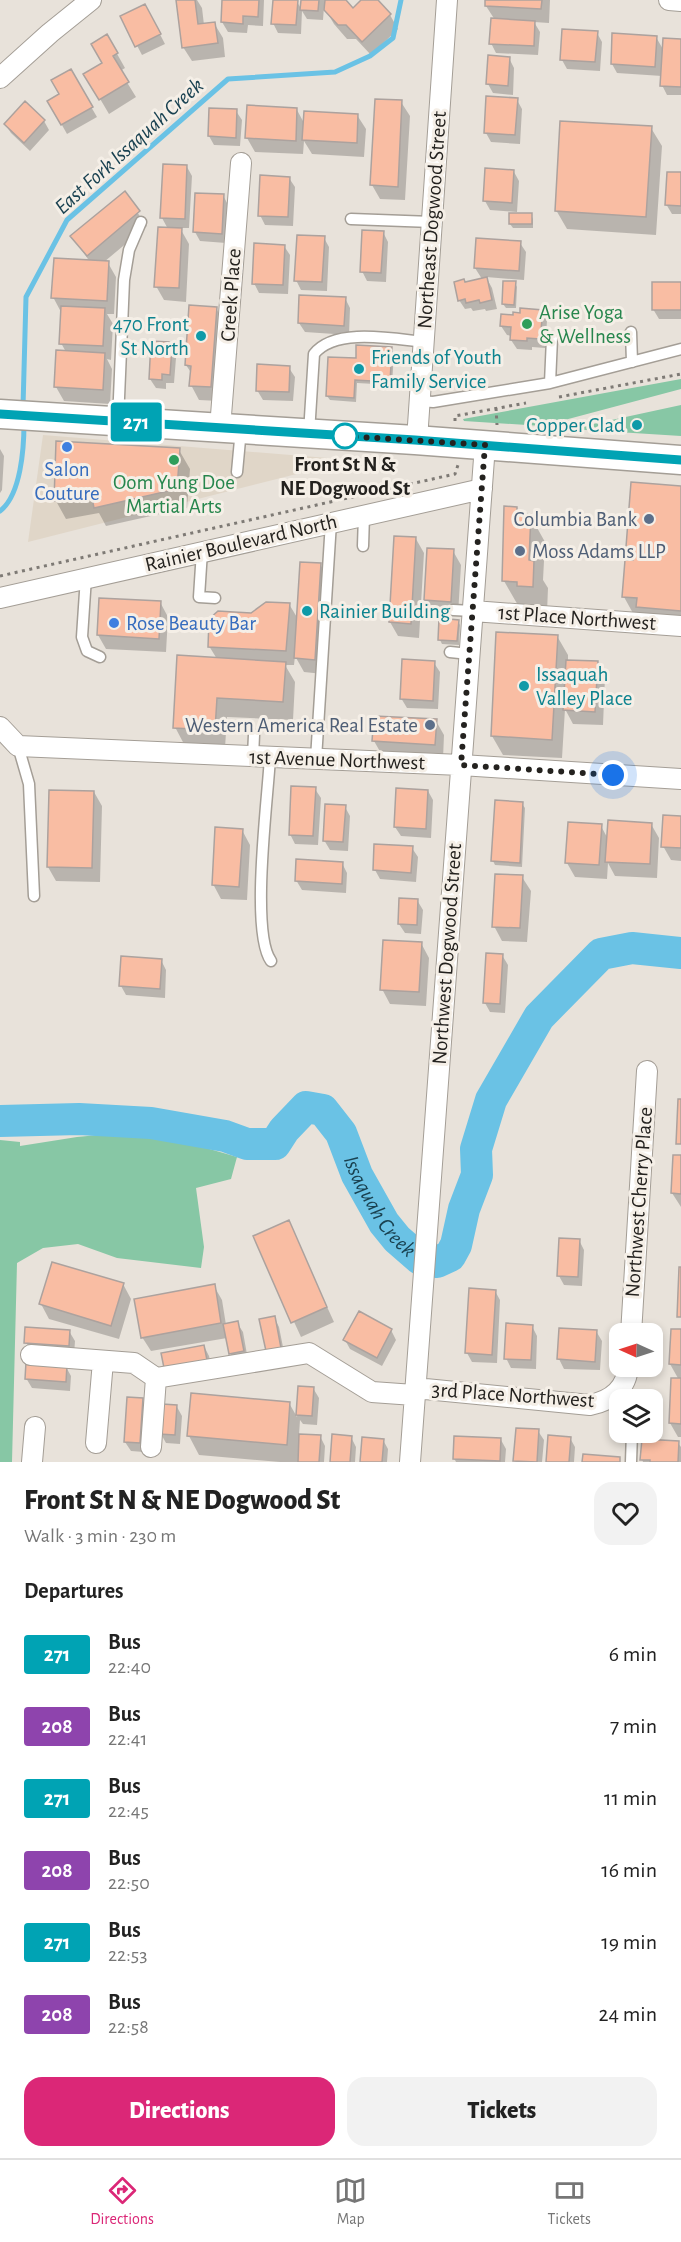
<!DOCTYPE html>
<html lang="en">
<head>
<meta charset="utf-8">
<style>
	:root { --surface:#fff; --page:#f2f2f2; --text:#222; --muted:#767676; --line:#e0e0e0; --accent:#db2777 }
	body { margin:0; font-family:"Alegreya Sans",sans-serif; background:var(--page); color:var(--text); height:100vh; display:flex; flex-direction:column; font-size:22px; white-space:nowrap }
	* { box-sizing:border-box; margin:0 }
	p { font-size:20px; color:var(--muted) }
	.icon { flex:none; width:33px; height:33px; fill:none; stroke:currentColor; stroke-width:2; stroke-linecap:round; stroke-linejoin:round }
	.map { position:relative; height:1462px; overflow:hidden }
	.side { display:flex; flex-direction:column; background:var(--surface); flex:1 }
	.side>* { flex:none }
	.badge { padding:0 12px; border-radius:4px; font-size:21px; line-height:39px }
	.needle { width:39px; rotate:273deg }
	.controls { position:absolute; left:609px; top:1323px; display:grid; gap:12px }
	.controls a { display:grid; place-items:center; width:54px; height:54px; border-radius:12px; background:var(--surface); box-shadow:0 3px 9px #0003; font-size:30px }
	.you { position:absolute; width:30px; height:30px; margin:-15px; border:4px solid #fff; border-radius:50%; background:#1a73e8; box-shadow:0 0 0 9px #1a73e833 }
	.map>.badge { position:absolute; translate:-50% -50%; box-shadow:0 0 0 3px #fff }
	h2 { padding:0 24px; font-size:22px; line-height:54px }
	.round { display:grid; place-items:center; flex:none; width:63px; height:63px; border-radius:18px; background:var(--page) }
	.summary { display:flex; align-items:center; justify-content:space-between; height:102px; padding:0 24px }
	h1 { font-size:28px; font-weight:800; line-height:45px }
	.primary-button { display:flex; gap:12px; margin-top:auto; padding:12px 24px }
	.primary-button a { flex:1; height:69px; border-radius:18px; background:var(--accent); color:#fff; font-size:24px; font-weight:800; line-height:69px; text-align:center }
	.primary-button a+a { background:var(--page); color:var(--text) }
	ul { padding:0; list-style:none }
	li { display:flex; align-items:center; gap:18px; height:72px; padding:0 24px }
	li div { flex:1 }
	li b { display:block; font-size:22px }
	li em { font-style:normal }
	li .badge { min-width:66px; font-weight:700; text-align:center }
	.menu { display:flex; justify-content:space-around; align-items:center; height:84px; border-top:2px solid var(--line); background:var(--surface); font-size:16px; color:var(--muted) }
	.menu a { display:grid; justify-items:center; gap:3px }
	.menu .selected { color:var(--accent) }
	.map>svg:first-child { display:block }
	.built { fill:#e0d6c8 }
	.green { fill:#87c7a5 }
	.shadow { fill:#0003 }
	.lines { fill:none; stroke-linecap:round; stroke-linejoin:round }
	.stream { stroke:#6ac2e5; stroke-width:5 }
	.river { stroke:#6ac2e5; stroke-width:32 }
	.building { fill:#f9bda3; stroke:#aca29e; stroke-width:1.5 }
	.service-casing { stroke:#a49e96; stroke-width:13 }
	.minor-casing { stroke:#a49e96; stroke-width:22 }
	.secondary-casing { stroke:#a49e96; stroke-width:31 }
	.path { stroke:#7e7a75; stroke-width:3; stroke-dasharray:3 4.5; stroke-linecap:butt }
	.service { stroke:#fff; stroke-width:10 }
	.minor { stroke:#fff; stroke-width:20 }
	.secondary { stroke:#fff; stroke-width:28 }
	.line-casing { stroke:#fff; stroke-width:14 }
	.line { stroke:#00a3b4; stroke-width:9 }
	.walk { stroke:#24221f; stroke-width:6; stroke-dasharray:0 10.8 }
	.leisure-dot { fill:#2e9e5b; stroke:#f5efe7; stroke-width:2 }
	.culture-dot { fill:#0f9aa8; stroke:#f5efe7; stroke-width:2 }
	.stop-dot { fill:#fff; stroke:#00a3b4; stroke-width:3 }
	.shop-dot { fill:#3f7fe0; stroke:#f5efe7; stroke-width:2 }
	.service-dot { fill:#5c6f8a; stroke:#f5efe7; stroke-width:2 }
	.labels { text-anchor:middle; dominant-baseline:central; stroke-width:6; stroke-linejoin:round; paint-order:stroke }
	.street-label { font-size:21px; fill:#24221f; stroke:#f5efe7 }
	.leisure-label { font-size:21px; fill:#27864d; stroke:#f5efe7; text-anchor:start }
	.culture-label { font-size:21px; fill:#0d838f; stroke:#f5efe7; text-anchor:start }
	.stop-label { font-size:21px; font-weight:bold; fill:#24221f; stroke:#f5efe7 }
	.shop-label { font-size:21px; fill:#366cbe; stroke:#f5efe7 }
	.service-label { font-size:21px; fill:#4e5e75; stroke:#f5efe7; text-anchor:end }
	.water-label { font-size:22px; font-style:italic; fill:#1a4251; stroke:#f5efe7 }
</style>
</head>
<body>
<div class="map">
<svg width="681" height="1462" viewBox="0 0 681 1462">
	<rect width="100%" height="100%" fill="#e8e2da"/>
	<path class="built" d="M43 435 352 460 28 542Z"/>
	<path class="green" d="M681 379V389L542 426 464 421 463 419Z
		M681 405V436L570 429Z
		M130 1132 182 1141 237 1157 231 1179 196 1188 204 1247 201 1268 117 1258 78 1244 43 1248 17 1263 12 1462H0V1140L20 1142V1146L77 1137Z"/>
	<path class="shadow" d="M177 0H197L202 8 204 25 214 23 223 38 225 57 192 61 183 47Z
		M224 0H264L263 26 248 25 247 33 228 32 222 22Z
		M303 0H325L324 3 328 0H344L353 10 363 0H376L390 15 398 29 371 55 356 39H347L334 24 324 7 323 20 307 19 302 11 301 34 278 33 273 23 297 2 302 10Z
		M487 0H550L549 23 534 22 540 32 538 55 496 53 491 43 495 20 486 6Z
		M150 15 165 44 142 55 122 17Z
		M597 33 602 42 600 71 567 69 562 60Z
		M107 36 125 68 120 71 136 97 109 114 86 75 104 64Z
		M656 37 664 51 681 41V95H667L662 85V76L617 73 612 64Z
		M509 58 514 68 513 95 493 93 488 84Z
		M70 71 97 117 67 134 49 102 61 95Z
		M517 100 522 109 520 144 491 142 486 133Z
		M401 102 410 116 405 200 380 199 372 185Z
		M297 110 304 123 357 115 366 129 364 157 312 154 304 141 303 154 255 152 247 138Z
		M236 111 242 120 240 146 214 145 209 136Z
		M44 121 49 130 30 151 11 133 5 124Z
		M651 128 662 146 656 235 567 229 556 210Z
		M187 167 192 176 189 228H180L189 244 186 302 164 300 156 286 168 229 162 218Z
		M514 172 519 181 517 212 490 210 485 201Z
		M681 174V214H672L666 204Z
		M289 178 295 187 293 226 265 225 260 215Z
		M124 194 147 226 104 262 108 263 116 277 114 314H107L113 324 111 360 107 359 112 369 110 404 64 401 56 387 66 352 61 343V312L53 297 90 262 72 236Z
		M223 195 228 205 226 243 200 241 195 232Z
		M531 215 533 219V228H513L510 224Z
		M383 232 388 242 386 282 367 281 362 271Z
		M324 238 329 247 327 291 301 290 296 280Z
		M520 243 526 252 524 280 486 277 492 288 497 309 486 311 485 309 473 311 471 308 465 309 459 300 465 283 482 279 475 268Z
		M284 246 290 255 288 294 259 293 254 283Z
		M515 283 517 287 516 308H506L503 304Z
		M681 284V319H659L653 309Z
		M345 298 350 308 349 335 305 332 299 323Z
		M216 308 224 323 219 401 199 400 191 385 192 374 186 365Z
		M542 312 547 321 545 348 532 347V350L517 349 511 340 512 336 507 335 501 326 514 316Z
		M168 344 176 358 174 383H166V389L156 388 150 379Z
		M391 348 394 353 392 385 357 383 356 402 330 400 327 396 329 359 357 360Z
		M289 368 295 377 293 401 263 400 257 390Z
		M57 443 179 450 190 469 187 508 106 526 99 513 66 519 56 501Z
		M0 449 4 456 2 490 0 493Z
		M681 488V628L634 615 624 597 635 562 627 547Z
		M516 508 520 515H530L545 542 543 580 548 588 547 613 519 607 504 581Z
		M416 539 424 553 419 638 398 636 390 622Z
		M453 551 461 565 458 615 434 614 426 600Z
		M320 564 328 578 323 674 304 672 295 656 294 665H285L295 682 293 720 227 717 225 748 185 746 175 727 217 659 209 646 289 604 298 619Z
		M160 602 168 617 166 652 106 649 98 635Z
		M458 621 460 625 459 645 442 644 440 640Z
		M557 636 568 655V661L597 663 605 677 603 725 573 724 565 709 562 758 503 755 492 736Z
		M434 663 440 672 438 709 407 708 401 698Z
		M436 721 444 735 443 759 382 755 374 741Z
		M315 789 321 798 318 845 295 844 290 834Z
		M50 791 94 792 102 806 100 882 56 881 48 867Z
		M428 791 433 800 431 838 401 836 395 827Z
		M496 802 522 804 525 808 522 867 495 865 493 861Z
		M345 807 350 816 348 851 330 850 324 840Z
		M681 818V861L671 860 663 846Z
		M651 824 659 838 657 878 615 876 608 863 607 879 575 877 567 863 601 826 608 839Z
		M242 830 250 845 247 900 221 899 213 884Z
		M412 848 418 857 416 882 380 879 375 870Z
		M342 863 347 873 346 893 302 890 296 880Z
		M522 877 531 891 527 942 502 941 494 926Z
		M417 900 423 910 421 934 405 933 399 924Z
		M421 943 429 958 426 1006 390 1004 382 989Z
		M502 955 508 965 505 1013 490 1012 485 1003Z
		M161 960 166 970 165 998 126 995 121 986Z
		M681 1157V1207L672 1193Z
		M288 1222 334 1322 301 1337 255 1237Z
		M579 1240 584 1250 582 1286 564 1285 559 1276Z
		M123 1284 131 1299 119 1339 49 1319 41 1304Z
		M214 1286 222 1300 226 1325 237 1323 243 1332 248 1360 236 1363 230 1353 227 1338 151 1351 142 1337Z
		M495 1291 500 1300 497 1363 472 1362 467 1353Z
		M274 1317 279 1327 285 1357 272 1359Z
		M532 1326 537 1336 536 1369 511 1368 506 1358Z
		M391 1330 396 1340 382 1366 350 1349 345 1340Z
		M69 1331 75 1341 74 1355 31 1352 26 1342Z
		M596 1331 602 1341 600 1370 564 1369 559 1359Z
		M681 1331V1437H678L670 1423 679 1380 670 1364Z
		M204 1346 209 1356 212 1370 170 1377Z
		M66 1367 71 1376 70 1391 32 1388 26 1378Z
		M300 1387 313 1388 319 1398 317 1425 303 1424 300 1420 299 1435 320 1436 325 1446 324 1462H280L199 1455 189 1436 289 1403 297 1417Z
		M142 1399 147 1409 144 1452 131 1451 125 1442Z
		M177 1407 182 1416 180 1444 166 1443 161 1434Z
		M538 1431 544 1440 542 1462H516L514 1460Z
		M333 1436 351 1437 356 1447 355 1462H331Z
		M549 1437 570 1438 575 1447 574 1462H547Z
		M363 1439 383 1440 388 1449 387 1462H362Z
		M501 1440 506 1449 505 1462H456L454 1458Z
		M678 1443 681 1447V1462H643L642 1459Z"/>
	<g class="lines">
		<path class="stream" d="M23 407 26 297 67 220 228 79 335 72 370 56 393 38 401 0
			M0 511C21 495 24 448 24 423"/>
		<path class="river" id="s1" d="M0 1121 79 1119 151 1123 225 1136 247 1144H275L284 1130 306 1107 323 1110 341 1133 357 1175 384 1223 397 1239 420 1259 437 1262 450 1256 456 1245 464 1209 477 1175 476 1149 491 1100 539 1017 601 954 632 948 681 953"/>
	</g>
	<path class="building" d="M176 0H195L198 24 215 22 218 43 182 48Z
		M222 0H259L258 17 243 16V24L221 22Z
		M273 0H298L296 25 271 24Z
		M301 0H319L318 11 300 10Z
		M325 0H346L353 8 361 0H378L391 14 362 42 346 25H338L324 10Z
		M485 0H542L541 9 485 6Z
		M145 4 161 34 135 47 120 16Z
		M491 18 535 21 534 46 489 44Z
		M562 29 598 31 595 62 560 60Z
		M612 33 657 36 655 67 611 64Z
		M107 34 118 53 113 56 129 82 99 100 83 74 102 63 91 44Z
		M663 38 681 39V87L660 86Z
		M488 55 510 57 508 86 486 84Z
		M71 69 93 107 61 125 47 101 59 94 51 80Z
		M486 96 518 98 515 135 484 133Z
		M375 99 402 100 398 187 370 185Z
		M25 101 45 120 24 143 4 124Z
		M247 105 297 108 296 141 245 138Z
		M209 108 237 109 236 138 208 136Z
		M304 111 358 114 357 143 302 140Z
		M560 121 652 126 646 217 555 211Z
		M163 164 187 165 185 219 160 218Z
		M485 168 514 170 512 203 483 201Z
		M667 172H681V206L665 205Z
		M260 175 290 177 288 217 258 216Z
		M125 191 140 211 87 256 70 236Z
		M195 193 224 194 222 234 193 232Z
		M509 213H532V224H509Z
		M158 227 182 228 179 288 154 287Z
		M362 230 384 231 381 273 360 272Z
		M297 235 325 236 322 282 294 281Z
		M476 238 521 241 519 271 474 268Z
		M254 243 285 245 283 285 252 284Z
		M54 258 109 261 107 301 51 298Z
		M487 277 492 300 480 303 479 300 466 303 465 299 458 301 454 282 464 279 465 282Z
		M503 281H516L514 305 502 304Z
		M652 282H681V310H652Z
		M299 295 346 297 344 326 298 323Z
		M189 305 217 307 211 387 189 386 191 366 185 365Z
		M61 306 105 308 103 346 59 344Z
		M520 308 543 310 540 339 527 338V341L510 340 511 327 500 326 501 314 513 315V312L520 313Z
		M151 341 169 342V347H172L170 375 162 374V380L149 379Z
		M356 345 392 347 390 382 355 380 354 398 326 396 328 357 356 358Z
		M56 350 105 353 103 390 54 387Z
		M257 364 290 366 289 392 256 391Z
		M56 441 180 448 177 489 94 508 91 493 54 501Z
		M631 482 681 486V611L636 607 637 598 622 597 625 560H633L634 548 626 547Z
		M504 506 517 507V513L531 514 529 560 534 561 533 587 517 586V582L502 581Z
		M394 536 416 537 411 624 389 622Z
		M427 548 454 549 451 602 424 600Z
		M300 562 321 563 315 660 294 658Z
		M99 598 161 601 159 639 97 635Z
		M266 602 290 603 286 651 208 647 209 619 218 611 251 613Z
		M439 618 459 620 457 641 438 640Z
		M496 632 558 635 552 740 491 736Z
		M177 655 286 662 283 702 217 698 215 730 173 728Z
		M402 659 435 661 433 701 400 699Z
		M566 660 598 661 595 712 563 710Z
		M374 716 437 719 435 745 372 741Z
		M291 786 316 787 313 836 289 835Z
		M396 788 428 790 426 829 394 827Z
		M49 790 94 791 92 868 47 867Z
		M495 800 523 802 520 863 491 861Z
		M325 804 346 805 343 842 323 841Z
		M663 815 681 816V848L661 847Z
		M608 820 652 823 650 864 605 862Z
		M568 822 602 824 599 865 565 863Z
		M215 827 243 829 239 887 212 885Z
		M374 844 413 846 411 873 373 870Z
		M296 859 343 862 342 884 295 881Z
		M495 874 523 875 520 928 492 927Z
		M399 898 418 899 417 925 398 924Z
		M383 940 422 942 419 992 380 990Z
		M486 953 503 954 500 1004 483 1003Z
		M121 956 162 959 160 989 119 986Z
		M678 1099H681V1144H676Z
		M673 1155H681V1194L671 1193Z
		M289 1220 327 1307 291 1323 253 1236Z
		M559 1238 580 1239 578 1277 557 1276Z
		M52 1262 124 1283 111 1326 39 1304Z
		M679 1267H681V1317H677Z
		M215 1284 221 1323 141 1338 134 1299Z
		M469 1288 496 1290 492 1355 465 1353Z
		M359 1311 392 1329 377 1358 343 1340Z
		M275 1316 281 1348 266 1351 259 1319Z
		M238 1321 244 1351 229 1354 223 1324Z
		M506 1323 533 1325 531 1360 504 1359Z
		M25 1327 70 1330 69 1346 24 1343Z
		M559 1328 597 1330 595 1362 557 1359Z
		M671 1329H681V1365L669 1364Z
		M204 1345 207 1360 164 1368 161 1353Z
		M26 1362 67 1365 66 1382 25 1379Z
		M671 1378H681V1424L669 1423Z
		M298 1386 314 1387 312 1416 296 1415Z
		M191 1393 290 1402 287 1445 187 1436Z
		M127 1397 143 1398 140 1443 124 1442Z
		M162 1404 177 1405 175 1435 159 1434Z
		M516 1428 539 1429 537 1462 513 1461Z
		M299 1434 321 1435 319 1462H298Z
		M332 1434 352 1436 350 1462H330Z
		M548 1435 571 1437 569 1462H546Z
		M454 1436 501 1438 500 1461 453 1459Z
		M362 1437 384 1439 382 1462H360Z
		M642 1439 679 1441 678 1462H650V1460H640Z
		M583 1454 620 1457V1462H582Z"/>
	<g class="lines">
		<g class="service-casing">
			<path id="service" d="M351 219 432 222
				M631 332 632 362
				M550 383 552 338
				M420 401 433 402 550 383 681 349
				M118 421 124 280 129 250 141 222
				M309 433 314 354C335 327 394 339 424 342
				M237 472 241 429
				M363 546 364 515
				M202 551 199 597 215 598
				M86 577 82 637 87 651 100 657
				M453 610 473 611
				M450 652 469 654
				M18 746 29 784 34 896
				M253 756 254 735
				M270 757C268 797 250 932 271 961
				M316 759 331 522
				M631 1462 632 1432"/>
		</g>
		<g class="minor-casing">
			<path id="minor" d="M669 0 681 1
				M0 78 50 33 91 0
				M220 428 241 163
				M417 440 447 0
				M0 598 482 489
				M473 611 681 626
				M0 727 18 746 461 765 681 779
				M631 1334 647 1071
				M31 1355 134 1363 156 1378 309 1353 372 1392 414 1395
				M415 1388 590 1405C610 1401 627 1389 628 1366
				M96 1443 103 1361
				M151 1447 156 1378
				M32 1462 35 1427
				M410 1462 485 445"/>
		</g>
		<g class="secondary-casing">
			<path id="secondary" d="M0 414 415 440 681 460"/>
		</g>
		<path class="path" d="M559 397 681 374
			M496 408 497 425
			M455 421V416L526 403
			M0 576 455 474 458 465"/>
		<use href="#service" class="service"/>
		<use href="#minor" class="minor"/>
		<use href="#secondary" class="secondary"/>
	</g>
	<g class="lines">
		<g class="line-casing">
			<path id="line" d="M0 414 415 440 681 460"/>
		</g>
		<use href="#line" class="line"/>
		<path class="walk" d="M345 436 485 445 461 765 613 775"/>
	</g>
	<g class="leisure-dot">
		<circle cx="527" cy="324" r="6"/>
		<circle cx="174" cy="460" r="6"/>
	</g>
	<g class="culture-dot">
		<circle cx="201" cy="336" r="6"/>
		<circle cx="359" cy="369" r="6"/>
		<circle cx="637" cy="425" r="6"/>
		<circle cx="307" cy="611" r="6"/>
		<circle cx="524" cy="686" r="6"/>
	</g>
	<circle class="stop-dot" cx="345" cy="436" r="12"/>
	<g class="shop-dot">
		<circle cx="67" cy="447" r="6"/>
		<circle cx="114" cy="623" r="6"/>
	</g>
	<g class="service-dot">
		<circle cx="649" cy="519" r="6"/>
		<circle cx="520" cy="551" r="6"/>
		<circle cx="430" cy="725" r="6"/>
	</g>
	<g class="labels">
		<g class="street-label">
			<text transform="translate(432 220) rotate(-86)">Northeast Dogwood Street</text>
			<text transform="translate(231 295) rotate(-86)">Creek Place</text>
			<text transform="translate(241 543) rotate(-13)">Rainier Boulevard North</text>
			<text transform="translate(577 618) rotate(4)">1st Place Northwest</text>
			<text transform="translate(337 760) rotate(2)">1st Avenue Northwest</text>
			<text transform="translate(447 954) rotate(-86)">Northwest Dogwood Street</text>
			<text transform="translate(639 1202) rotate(-86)">Northwest Cherry Place</text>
			<text transform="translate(513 1395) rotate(4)">3rd Place Northwest</text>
		</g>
		<g class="leisure-label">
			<text x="539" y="312">Arise Yoga<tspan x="539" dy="24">&amp; Wellness</tspan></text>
			<text x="174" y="482" text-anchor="middle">Oom Yung Doe<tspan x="174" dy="24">Martial Arts</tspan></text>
		</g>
		<g class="culture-label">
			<text x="189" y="324" text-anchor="end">470 Front<tspan x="189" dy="24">St North</tspan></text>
			<text x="371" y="357">Friends of Youth<tspan x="371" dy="24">Family Service</tspan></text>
			<text x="625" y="425" text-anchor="end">Copper Clad</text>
			<text x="319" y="611">Rainier Building</text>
			<text x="536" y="674">Issaquah<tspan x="536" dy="24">Valley Place</tspan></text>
		</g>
		<g class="stop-label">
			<text x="345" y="464">Front St N &amp;<tspan x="345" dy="24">NE Dogwood St</tspan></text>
		</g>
		<g class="shop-label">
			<text x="67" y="469">Salon<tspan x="67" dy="24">Couture</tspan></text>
			<text x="126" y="623" text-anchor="start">Rose Beauty Bar</text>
		</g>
		<g class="service-label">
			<text x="637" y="519">Columbia Bank</text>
			<text x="532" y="551" text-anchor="start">Moss Adams LLP</text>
			<text x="418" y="725">Western America Real Estate</text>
		</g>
		<g class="water-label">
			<text transform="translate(129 146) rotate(-42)">East Fork Issaquah Creek</text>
			<text stroke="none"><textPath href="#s1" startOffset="456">Issaquah Creek</textPath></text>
		</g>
	</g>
</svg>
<div class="controls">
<a><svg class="needle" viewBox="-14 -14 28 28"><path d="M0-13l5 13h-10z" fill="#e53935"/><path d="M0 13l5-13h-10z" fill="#767676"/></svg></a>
<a><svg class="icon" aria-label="layers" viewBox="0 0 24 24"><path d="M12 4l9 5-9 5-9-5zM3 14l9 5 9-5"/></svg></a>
</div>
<div class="you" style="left:613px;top:775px"></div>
<b class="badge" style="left:136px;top:422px;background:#00a3b4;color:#fff">271</b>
</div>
<section class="side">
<div class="summary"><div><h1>Front St N &amp; NE Dogwood St</h1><p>Walk · 3 min · 230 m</p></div><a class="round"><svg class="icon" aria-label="heart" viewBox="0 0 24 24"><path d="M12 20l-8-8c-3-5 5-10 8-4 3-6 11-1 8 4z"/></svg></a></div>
<h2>Departures</h2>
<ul>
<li><span class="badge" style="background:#00a3b4;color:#fff">271</span><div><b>Bus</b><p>22:40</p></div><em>6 min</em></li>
<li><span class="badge" style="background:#8e44ad;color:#fff">208</span><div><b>Bus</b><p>22:41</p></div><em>7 min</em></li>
<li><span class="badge" style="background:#00a3b4;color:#fff">271</span><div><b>Bus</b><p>22:45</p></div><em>11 min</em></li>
<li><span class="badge" style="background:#8e44ad;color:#fff">208</span><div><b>Bus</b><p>22:50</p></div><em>16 min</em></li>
<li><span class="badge" style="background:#00a3b4;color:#fff">271</span><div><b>Bus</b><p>22:53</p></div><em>19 min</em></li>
<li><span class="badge" style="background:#8e44ad;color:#fff">208</span><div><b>Bus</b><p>22:58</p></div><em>24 min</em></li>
</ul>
<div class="primary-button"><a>Directions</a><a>Tickets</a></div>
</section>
<nav class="menu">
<a class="selected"><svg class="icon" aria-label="directions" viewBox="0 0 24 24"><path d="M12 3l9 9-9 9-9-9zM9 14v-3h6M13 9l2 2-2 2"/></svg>Directions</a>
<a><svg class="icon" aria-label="map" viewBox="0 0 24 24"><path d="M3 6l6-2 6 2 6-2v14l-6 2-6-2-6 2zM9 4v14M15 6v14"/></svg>Map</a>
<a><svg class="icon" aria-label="tickets" viewBox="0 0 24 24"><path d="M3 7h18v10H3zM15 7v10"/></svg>Tickets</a>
</nav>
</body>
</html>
